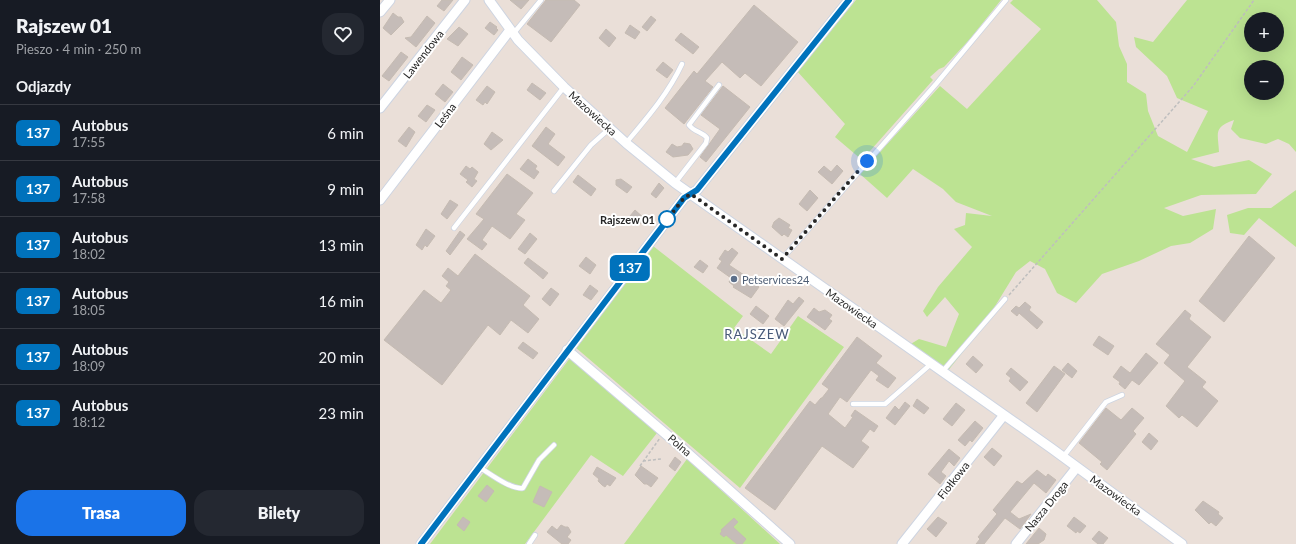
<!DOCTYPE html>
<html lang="pl">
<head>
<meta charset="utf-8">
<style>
	:root { --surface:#171b24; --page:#242831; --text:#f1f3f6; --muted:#9ea1a6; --line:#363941; --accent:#1a73e8 }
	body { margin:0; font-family:Lato,sans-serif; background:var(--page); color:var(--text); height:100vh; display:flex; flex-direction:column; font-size:15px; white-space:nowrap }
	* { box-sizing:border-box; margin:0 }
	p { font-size:13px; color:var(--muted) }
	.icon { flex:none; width:22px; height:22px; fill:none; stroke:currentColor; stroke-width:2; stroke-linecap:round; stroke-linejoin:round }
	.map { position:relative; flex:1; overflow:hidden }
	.details { display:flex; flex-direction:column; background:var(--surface); width:380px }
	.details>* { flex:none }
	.badge { padding:0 8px; border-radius:6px; font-size:14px; line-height:26px }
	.controls { position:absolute; left:864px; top:12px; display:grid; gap:8px }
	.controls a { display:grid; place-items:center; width:40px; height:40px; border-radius:50%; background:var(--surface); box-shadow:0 4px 16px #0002; font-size:20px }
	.you { position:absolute; width:20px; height:20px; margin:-10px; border:3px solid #fff; border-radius:50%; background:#1a73e8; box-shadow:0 0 0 6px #1a73e833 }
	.map>.badge { position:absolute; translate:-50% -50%; box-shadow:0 0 0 2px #fff }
	h2 { padding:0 16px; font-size:15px; line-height:36px }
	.round { display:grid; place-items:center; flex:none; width:42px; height:42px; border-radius:16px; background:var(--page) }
	.headline { display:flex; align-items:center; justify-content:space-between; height:68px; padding:0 16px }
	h1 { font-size:19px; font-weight:800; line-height:30px }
	.button { display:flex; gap:8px; margin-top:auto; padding:8px 16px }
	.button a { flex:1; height:46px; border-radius:16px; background:var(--accent); color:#fff; font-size:16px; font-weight:800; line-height:46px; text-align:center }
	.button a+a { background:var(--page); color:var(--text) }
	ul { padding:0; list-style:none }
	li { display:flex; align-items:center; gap:12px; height:56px; padding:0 16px; border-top:1px solid var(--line) }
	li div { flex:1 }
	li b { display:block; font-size:15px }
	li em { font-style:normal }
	li .badge { min-width:44px; font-weight:700; text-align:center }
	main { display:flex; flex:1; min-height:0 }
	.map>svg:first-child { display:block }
	.green { fill:#bce392; fill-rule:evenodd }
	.building { fill:#c5bcb8; stroke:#c5bbb2 }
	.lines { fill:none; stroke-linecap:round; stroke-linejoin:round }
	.service-casing { stroke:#cdd4e1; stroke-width:6 }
	.minor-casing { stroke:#cdd4e1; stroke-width:11 }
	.path { stroke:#bebebe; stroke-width:1.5; stroke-dasharray:3 2; stroke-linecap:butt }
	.service { stroke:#fff; stroke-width:4.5 }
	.minor { stroke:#fff; stroke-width:9 }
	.line-casing { stroke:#fff; stroke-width:9 }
	.line { stroke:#0072bc; stroke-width:6 }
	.walk { stroke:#272727; stroke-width:4; stroke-dasharray:0 7.2 }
	.stop-dot { fill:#fff; stroke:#0072bc; stroke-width:2 }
	.service-dot { fill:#5c6f8a; stroke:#fff; stroke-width:1.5 }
	.labels { text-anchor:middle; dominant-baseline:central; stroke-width:4; stroke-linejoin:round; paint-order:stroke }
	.street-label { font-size:11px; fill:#272727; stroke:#fff }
	.stop-label { font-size:11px; font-weight:bold; fill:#272727; stroke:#fff; text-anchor:end }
	.service-label { font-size:11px; fill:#4e5e75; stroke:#fff; text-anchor:start }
	.quarter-label { font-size:13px; letter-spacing:1px; fill:#475978; stroke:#fff }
</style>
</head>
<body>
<main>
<section class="details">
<div class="headline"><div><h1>Rajszew 01</h1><p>Pieszo · 4 min · 250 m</p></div><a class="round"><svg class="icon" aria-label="heart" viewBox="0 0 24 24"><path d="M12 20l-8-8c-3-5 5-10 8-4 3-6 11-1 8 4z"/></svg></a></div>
<h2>Odjazdy</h2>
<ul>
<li><span class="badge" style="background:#0072bc;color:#fff">137</span><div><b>Autobus</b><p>17:55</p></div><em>6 min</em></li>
<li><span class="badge" style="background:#0072bc;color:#fff">137</span><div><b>Autobus</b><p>17:58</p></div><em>9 min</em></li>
<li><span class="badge" style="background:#0072bc;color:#fff">137</span><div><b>Autobus</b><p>18:02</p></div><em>13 min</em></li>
<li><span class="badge" style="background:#0072bc;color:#fff">137</span><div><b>Autobus</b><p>18:05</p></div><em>16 min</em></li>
<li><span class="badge" style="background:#0072bc;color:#fff">137</span><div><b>Autobus</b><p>18:09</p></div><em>20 min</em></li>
<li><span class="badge" style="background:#0072bc;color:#fff">137</span><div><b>Autobus</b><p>18:12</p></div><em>23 min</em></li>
</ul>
<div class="button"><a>Trasa</a><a>Bilety</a></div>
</section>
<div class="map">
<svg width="916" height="544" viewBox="0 0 916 544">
	<rect width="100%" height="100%" fill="#eadfd8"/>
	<path class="green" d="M476 0H621L590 39 564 67 559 69 550 77 553 80 482 160 455 137 465 124 416 70Z
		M633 0H717L736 22 739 46 747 64V82L766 94 768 111 778 136 807 152 828 111 797 98 787 76 756 47 754 37 773 42 807 0H916V152L909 144 898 139 886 144 860 138 851 129 854 120C833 128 838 132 839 152L811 159 834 167 869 160 892 174 876 194 821 195 784 208 803 216 836 209 833 229 810 243 791 246 759 261 722 274 696 303 677 293 665 269 650 261 636 272 601 329 567 372 529 345 539 339 566 347 579 314 565 297 547 317 543 311 558 287 592 247 574 229 585 225 586 213 612 216 576 202 563 189 533 169 507 198 480 174 560 86 587 109 661 29 630 3ZM871 19H897V45H871ZM884 64 886 67H897V93H871V67Z
		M916 190V247L879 218 864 235 850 233 847 215 868 208H891Z
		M273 246 363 316 354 328 391 354 418 316 464 347 360 488 195 347Z
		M190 358 277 433 243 476 211 455 145 544H50Z
		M307 459 400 544H244Z"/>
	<path class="building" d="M62 0H73L64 11 57 6Z
		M130 0H149L141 9Z
		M166 0H194L200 5 171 42 147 24Z
		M374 5 418 42 381 86 365 73 360 78 342 62 325 81 333 87 304 124 285 108 314 71 317 74Z
		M13 13 18 17H21L24 22 11 35 3 28Z
		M47 16 55 23 36 47 25 38 31 37Z
		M271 16 276 20 267 31 262 27Z
		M110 22 117 27 116 28 118 30 114 35 105 28Z
		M250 25 260 32 255 39 245 33Z
		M79 27 88 34 78 46 67 39Z
		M226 29 236 38 229 47 219 38Z
		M301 33 319 47 313 54 295 40Z
		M21 52 28 57 9 81 2 76Z
		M82 57 93 65 81 80 71 72Z
		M283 62 293 70 287 78 276 70Z
		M152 83 166 93 160 100 147 90Z
		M63 84 73 92 65 102 55 94Z
		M107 86 115 92 107 104 105 102 103 105 96 100Z
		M343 86 370 107 326 162 320 157 340 129 321 115Z
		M47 105 55 110 46 122 38 116Z
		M29 127 35 132 26 147 18 141Z
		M166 127 175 134 168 144 185 157 178 166 152 146Z
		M112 132 123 140 111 150 104 144Z
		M304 143 310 144 313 149 308 155 293 157 286 152 292 144 297 147 302 146Z
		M148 159 157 166 155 169 159 172 154 179 140 169Z
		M457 165 463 171 452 184 438 172 444 166 451 172Z
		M86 166 90 169 92 167 98 172 94 179 97 181 92 187 86 182 88 180 80 174Z
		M127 174 153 193 136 214 145 220 130 239 112 226 102 240 107 244 102 250 87 239 104 219 96 214Z
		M198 175 216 189 211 196 193 182Z
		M241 179 252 187 247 193 236 185V180Z
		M279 183 284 188 276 198 271 194Z
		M430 190 438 198 427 211 419 204Z
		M70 200 78 205 67 219 61 214Z
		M255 210 265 219 261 224 250 216Z
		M399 218 410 225 408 228 412 230 408 237 404 234 402 236 392 227 394 222Z
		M46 229 55 236 47 247 45 245 42 250 36 245Z
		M80 231 85 235 70 255 66 251Z
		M150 233 157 239 145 254 138 249Z
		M869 236 895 258 844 322 819 301Z
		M352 248 358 253 349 265 367 277V279L371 280 379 287 371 298 353 287 354 286 349 282 351 278 337 268 342 261 339 259 345 250 348 252Z
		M95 254 150 296 143 305 159 319 148 333 131 320 120 335 108 325 62 385 4 340 44 290 61 303 71 290 66 286 69 282 62 276 68 268 78 276Z
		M206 257 216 265 210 274 199 266Z
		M148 258 168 273 163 279 144 263Z
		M320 260 328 266 323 273 314 267Z
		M210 285 218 291 211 300 203 295Z
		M171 288 179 294 170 306 162 299Z
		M419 297 424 301 404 326 395 319 408 300 413 304Z
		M645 302 651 307 649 310 663 322 657 329 639 313 637 316 631 311 636 306 639 308Z
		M376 306 389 316 383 324 370 314Z
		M434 308 439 312 445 310 452 315 449 319 452 321 445 330 427 317Z
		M805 310 811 315 809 319 831 337 807 367 826 382 822 387 838 401 817 427 802 415 799 418 786 406 805 381 784 363 790 355 776 344Z
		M719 336 734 346 728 355 713 345Z
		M477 337 502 356 496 363 516 378 508 388 496 380 499 376 491 370 467 402 460 397 448 414 465 428 473 417 471 416 475 410 498 426 494 432 490 429 481 441 489 447 473 468 442 446 395 510 365 488 430 401 435 405 441 398H442L449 389 442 384Z
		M143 342 158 353 153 359 138 348Z
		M766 353 778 363 759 385 752 380 745 389 739 384 740 382 733 377 741 366 750 373Z
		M593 356 603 365 596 373 586 364Z
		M688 363 697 371 692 378 682 370Z
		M674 366 685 374 657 412 646 403Z
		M631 368 648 382 640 391 629 381 631 378 626 374Z
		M537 399 549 408 544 414 533 406Z
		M525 402 530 406 515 425 506 418 515 406 519 410Z
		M576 403 585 410 572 426 563 419Z
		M726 408 741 420 752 408 764 418 753 431 756 434 727 470 720 464 722 462 699 443Z
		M595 421 603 428 592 442 590 440 585 446 578 440Z
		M769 433 778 441 771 450 762 442Z
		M612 448 622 456 614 466 604 457Z
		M569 449 580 458 574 466 569 461 561 472 566 476 560 484 548 474Z
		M295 457 301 462 295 471 289 466Z
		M261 466 278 478 271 487 267 484H264L255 475Z
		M217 467 236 478 230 486 227 484 225 487 222 485 218 481 219 479 213 474Z
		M657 470 666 477 668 474 676 480 666 493 654 483 630 512 639 519 651 514 640 529 625 518 604 544H596L600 539 598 537 617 514 613 510 637 481 642 484Z
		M107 485 114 491 106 502 98 496Z
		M160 486 172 492 164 507 153 502Z
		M823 501 839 512 838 514 843 518 836 526 831 522 829 524 815 510Z
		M83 517 90 522 84 531 77 525Z
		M558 517 567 523 556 537 547 529Z
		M694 517 706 526 700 533 697 531 696 533 687 526Z
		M354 518 358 522 353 527 366 539 362 544H357L346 535 344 537 340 534 342 531 341 530Z
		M181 525 185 527H188L191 532 187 537 191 540 188 544H182L167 532 172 526 177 530Z
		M659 528 666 534 664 540 658 544H646Z
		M719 531 728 538 723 544H718L712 539Z"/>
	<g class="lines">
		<g class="service-casing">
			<path id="service" d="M133 34 161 0
				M246 143C267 118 288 94 302 64
				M295 183 326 143 327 138C323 132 314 132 309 125L339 85
				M174 191 211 145 229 129
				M74 228 184 87
				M402 259 556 84 626 0
				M562 372 625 299
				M473 404H505L551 364
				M683 457 722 407 726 402 742 395
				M99 467C109 473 131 490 143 488L159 460 174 445
				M149 544 155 535"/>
		</g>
		<g class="minor-casing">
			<path id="minor" d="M109 0 138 40 184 87 246 143 295 183 671 448 802 544
				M0 12 10 0
				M0 108 85 0
				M0 200 130 30
				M187 350 294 441 410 544
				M41 544 304 198 317 190 469 0
				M522 544 624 415
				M636 544 697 467"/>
		</g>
		<path class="path" d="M629 295 814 85 874 0
			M263 461 281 459
			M260 466 280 438"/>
		<use href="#service" class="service"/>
		<use href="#minor" class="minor"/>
	</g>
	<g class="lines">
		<g class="line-casing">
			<path id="line" d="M41 544 304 198 317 190 469 0"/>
		</g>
		<use href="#line" class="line"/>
		<path class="walk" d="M287 219 286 221 304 198 311 194 402 259 487 161"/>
	</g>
	<circle class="stop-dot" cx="287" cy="219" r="8"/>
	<circle class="service-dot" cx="354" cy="279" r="4"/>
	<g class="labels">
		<g class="street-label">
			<text transform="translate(43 54) rotate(-52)">Lawendowa</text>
			<text transform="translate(213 113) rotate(42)">Mazowiecka</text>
			<text transform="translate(65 115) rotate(-53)">Leśna</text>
			<text transform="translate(472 308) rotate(35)">Mazowiecka</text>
			<text transform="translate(300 445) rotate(41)">Polna</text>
			<text transform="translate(573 480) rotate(-52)">Fiołkowa</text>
			<text transform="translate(736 495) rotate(36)">Mazowiecka</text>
			<text transform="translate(666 506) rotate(-51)">Nasza Droga</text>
		</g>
		<g class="stop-label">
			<text x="275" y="219">Rajszew 01</text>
		</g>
		<g class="service-label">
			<text x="362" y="279">Petservices24</text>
		</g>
		<g class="quarter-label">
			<text x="377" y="334">RAJSZEW</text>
		</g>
	</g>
</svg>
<div class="controls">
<a>+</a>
<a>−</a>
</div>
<div class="you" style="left:487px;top:161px"></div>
<b class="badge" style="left:250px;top:268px;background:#0072bc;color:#fff">137</b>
</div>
</main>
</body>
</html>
